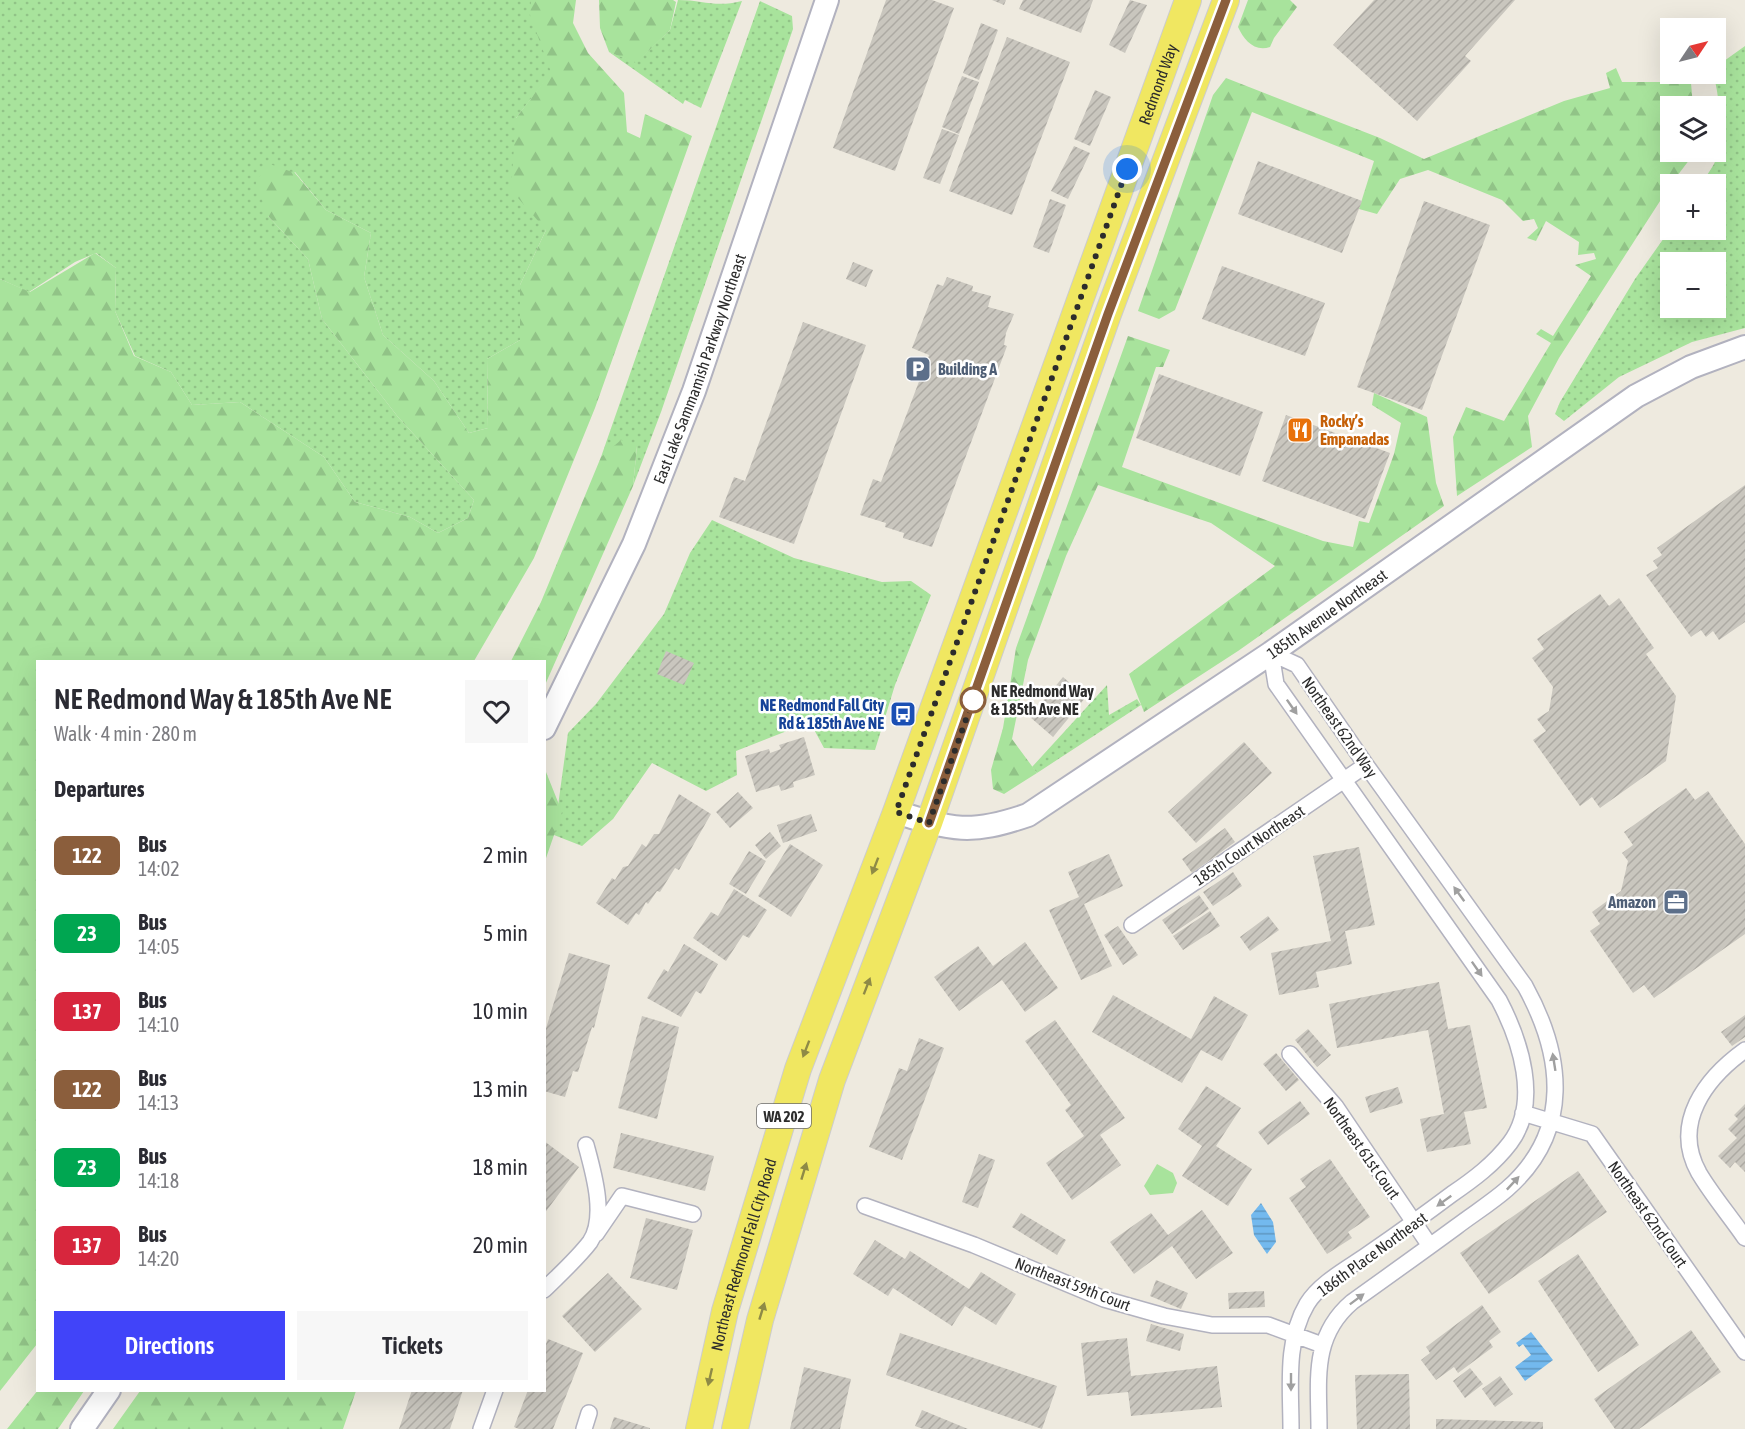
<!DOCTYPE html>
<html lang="en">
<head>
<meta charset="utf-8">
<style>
	:root { --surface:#fff; --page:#f7f7f7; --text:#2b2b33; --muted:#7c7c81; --accent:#4144f9 }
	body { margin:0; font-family:"Asap Condensed",sans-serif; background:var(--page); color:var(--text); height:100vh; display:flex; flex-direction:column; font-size:22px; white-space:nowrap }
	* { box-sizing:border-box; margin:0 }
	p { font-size:20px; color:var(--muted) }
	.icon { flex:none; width:33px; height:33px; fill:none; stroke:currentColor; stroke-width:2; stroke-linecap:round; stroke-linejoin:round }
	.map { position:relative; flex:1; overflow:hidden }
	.panel { position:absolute; left:36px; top:660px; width:510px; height:732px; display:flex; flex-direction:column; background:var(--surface); border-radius:0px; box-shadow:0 6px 24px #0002 }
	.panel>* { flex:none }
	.badge { padding:0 12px; border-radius:9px; font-size:21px; line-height:39px }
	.needle { width:39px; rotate:55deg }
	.buttons { position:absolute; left:1660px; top:18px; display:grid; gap:12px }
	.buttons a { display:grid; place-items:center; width:66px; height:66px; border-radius:0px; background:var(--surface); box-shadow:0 6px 24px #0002; font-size:30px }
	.you { position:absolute; width:30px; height:30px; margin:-15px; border:4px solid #fff; border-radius:50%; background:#1a73e8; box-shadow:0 0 0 9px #1a73e833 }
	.map>.badge { position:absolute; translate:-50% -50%; box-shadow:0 0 0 3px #fff }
	h2 { padding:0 18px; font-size:22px; line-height:54px }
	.round { display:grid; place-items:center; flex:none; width:63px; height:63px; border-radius:0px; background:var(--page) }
	.head { display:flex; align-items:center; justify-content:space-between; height:102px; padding:0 18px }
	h1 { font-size:28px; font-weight:600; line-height:45px }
	.cta { display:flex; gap:12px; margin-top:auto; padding:12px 18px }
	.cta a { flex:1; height:69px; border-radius:0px; background:var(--accent); color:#fff; font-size:24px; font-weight:600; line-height:69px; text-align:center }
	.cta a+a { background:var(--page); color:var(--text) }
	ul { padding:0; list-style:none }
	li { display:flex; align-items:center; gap:18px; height:78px; padding:0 18px }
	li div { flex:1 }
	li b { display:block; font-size:22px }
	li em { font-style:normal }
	li .badge { min-width:66px; font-weight:700; text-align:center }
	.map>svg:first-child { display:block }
	.grass { fill:url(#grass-dots); fill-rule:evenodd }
	.forest { fill:url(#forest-firs) }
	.park { fill:#a8e39c }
	.water { fill:url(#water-rules) }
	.building { fill:url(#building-hatch) }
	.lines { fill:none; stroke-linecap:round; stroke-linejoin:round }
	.street-casing { stroke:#b2b2bf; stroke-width:18 }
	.secondary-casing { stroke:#b2b2bf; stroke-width:26 }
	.primary-casing { stroke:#ccc; stroke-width:28 }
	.street { stroke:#fff; stroke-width:15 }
	.secondary { stroke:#fff; stroke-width:22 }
	.primary { stroke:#f0e761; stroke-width:26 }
	.oneway { fill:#a0a0a0 }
	.oneway2 { fill:#8e8a46 }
	.line-casing { stroke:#fff; stroke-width:14 }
	.line { stroke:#8b5e3c; stroke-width:9 }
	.walk { stroke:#2c2c2c; stroke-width:6; stroke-dasharray:0 10.8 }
	.stop-dot { fill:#fff; stroke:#8b5e3c; stroke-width:3 }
	.labels { text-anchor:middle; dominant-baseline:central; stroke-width:5; stroke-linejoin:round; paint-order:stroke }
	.shield { fill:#fff; stroke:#6b6b6b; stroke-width:1.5 }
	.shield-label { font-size:15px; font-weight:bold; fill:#2c2c2c }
	.street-label { font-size:16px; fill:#2c2c2c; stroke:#fff }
	.service-label { font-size:16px; font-weight:bold; fill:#4e5e75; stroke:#fff; text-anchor:start }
	.food-label { font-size:16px; font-weight:bold; fill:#c56008; stroke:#fff; text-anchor:start }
	.stop-label { font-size:16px; font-weight:bold; fill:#2c2c2c; stroke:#fff; text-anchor:start }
	.transit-label { font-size:16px; font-weight:bold; fill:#164399; stroke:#fff; text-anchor:end }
</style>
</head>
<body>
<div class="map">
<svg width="1745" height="1429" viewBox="0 0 1745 1429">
	<defs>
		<pattern id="grass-dots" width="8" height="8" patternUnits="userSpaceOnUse" patternTransform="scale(1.5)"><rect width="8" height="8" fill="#a8e39c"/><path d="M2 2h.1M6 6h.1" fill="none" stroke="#91c387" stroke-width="1.8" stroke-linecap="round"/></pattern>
		<pattern id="forest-firs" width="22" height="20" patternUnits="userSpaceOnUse" patternTransform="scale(1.5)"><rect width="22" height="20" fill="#a8e39c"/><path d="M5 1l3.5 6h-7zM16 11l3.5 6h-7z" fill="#91c387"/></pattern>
		<pattern id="water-rules" width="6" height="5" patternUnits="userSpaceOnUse" patternTransform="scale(1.5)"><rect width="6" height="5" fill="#73b9ee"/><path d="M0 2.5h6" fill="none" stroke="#5f97c1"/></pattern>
		<pattern id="building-hatch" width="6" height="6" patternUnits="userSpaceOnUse" patternTransform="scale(1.5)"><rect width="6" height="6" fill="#c9c6be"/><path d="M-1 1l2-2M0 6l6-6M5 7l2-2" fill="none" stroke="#adaaa3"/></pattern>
	</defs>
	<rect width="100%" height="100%" fill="#eeeadf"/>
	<path class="grass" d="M0 0H531V15L552 72 516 118 546 230 520 285V340L487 359 488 428 469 433 434 381 383 335 364 277 371 233 326 210 295 172 268 216 308 259 322 319 398 417 474 500 468 518 438 533 410 517 355 502 324 457 240 402 192 405 171 372 135 356 115 311 116 268 96 253 75 262 29 292 0 279Z
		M678 0C704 0 715 8 742 1L701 108 685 100 683 104 609 52 636 62 670 30Z
		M760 1 792 16 793 29 661 412 633 486 637 446 601 457Z
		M1745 46V328L1692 342 1619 377 1564 421 1555 414 1560 402 1635 279 1671 228 1716 230V184H1700C1705 178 1710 171 1714 164 1724 144 1720 95 1713 74H1716L1717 66ZM1716 262V308H1671V262Z
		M712 520 794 558 882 582 911 581 931 595 895 685 875 750 824 748 810 722 736 751 737 775 706 791 652 763 613 819 582 846 554 835 568 733 596 704 664 614 690 553Z
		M1107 685 1109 715 1137 699 1141 705 1037 773 1032 767Z"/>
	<path class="forest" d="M531 0H576L573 23 588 53 624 93 627 132 640 138 645 114 692 136 595 408 534 558 474 661 38 662 37 1344 0 1391V279L30 292 95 253 116 268 115 311 134 356 171 372 192 405 240 402 324 457 355 502 410 517 438 533 468 518 474 500 398 417 322 319 308 259 268 216 256 183 267 163 295 173 326 210 371 233 364 277 383 335 434 381 469 433 488 428 487 359 520 340V285L546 230 511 190 516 118 551 72 530 15Z
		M599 0H673L676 2 670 30 636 63 609 52 600 28Z
		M1248 0H1290L1297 7 1274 38 1270 47C1254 52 1244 40 1238 27Z
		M1616 68 1622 82H1674L1675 74H1686L1691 83 1693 106H1671V152H1694L1693 155 1671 184 1559 358 1528 416 1532 447 1457 496 1453 437 1466 407 1504 421 1551 343 1536 334 1541 329 1553 336 1591 276 1575 265 1596 259 1594 253 1578 255 1579 242 1546 221 1536 241 1527 238 1538 228 1534 219 1523 221 1502 200 1428 170 1400 179 1377 214 1359 209 1374 161 1252 112 1175 310 1159 319 1138 311 1213 95 1226 78 1380 138 1424 159 1564 101 1610 88 1606 73Z
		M1128 336 1170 350 1163 367H1156L1122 467 1323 541 1353 547 1359 521 1369 523 1394 454 1401 423 1372 405 1374 393 1427 417 1436 483 1444 506 1238 651 1144 712 1129 674 1275 566 1211 523 1098 485 1066 556 1028 660 1012 739 1037 773 1004 794 993 789 991 770 1003 728 1016 648Z
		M621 440 637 446 633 486 545 685 544 662 511 661 541 602 601 457Z
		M546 772 562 812 545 861 544 775Z
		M38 1390 84 1391 58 1429H7Z
		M140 1391V1390L356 1391 343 1429H113Z"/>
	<path class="park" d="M1157 1164 1173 1173 1177 1183 1173 1193 1150 1195 1144 1186Z"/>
	<path class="water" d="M1261 1203 1273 1222 1276 1242 1267 1254 1254 1235 1251 1215Z
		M1531 1332 1553 1360 1525 1381 1515 1367 1531 1355 1523 1344 1519 1347 1516 1343Z"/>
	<path class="building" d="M886 0H932L954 8 895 171 833 148Z
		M992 0H1006L1004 5Z
		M1023 0H1093L1081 33 1019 9Z
		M1130 0 1147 5 1125 53 1109 45Z
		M1374 0H1515L1465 56 1471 61 1417 121 1333 45Z
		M981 23 998 30 979 80 963 73Z
		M1007 37 1070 62 1012 215 949 191Z
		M962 76 979 82 959 134 942 127Z
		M1095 90 1111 97 1090 146 1074 139Z
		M942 129 959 135 940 184 923 178Z
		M1074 146 1090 153 1068 199 1051 191Z
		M1258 161 1362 201 1342 253 1238 214Z
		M1050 199 1066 205 1049 253 1033 247Z
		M1424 201 1490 225 1422 410 1357 387Z
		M853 262 873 270 866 287 846 279Z
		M1222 266 1325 303 1305 356 1202 319Z
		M947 277 973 286 972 291 991 296 988 307 1014 314 1006 333 1004 345 1007 346 932 547 903 538 904 533 885 527 886 523 860 515 873 479 881 482 929 355 912 348 937 284 943 286Z
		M803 322 866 345 794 544 719 517 734 477 745 481Z
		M1159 374 1263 412 1240 476 1136 438Z
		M1286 415 1390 453 1365 519 1262 481Z
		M1745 485V622L1719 640 1713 631 1706 637 1701 630 1691 637 1646 575 1658 568 1653 561 1662 555 1657 548Z
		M1600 594 1609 606 1619 598 1654 648 1646 654 1676 696 1666 761 1600 808 1592 797 1580 806 1533 740 1546 731 1537 719 1549 711 1553 687 1532 658 1544 649 1537 639Z
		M666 651 694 663 684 685 657 674Z
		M1063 677 1086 697 1053 737 1030 717Z
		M804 737 815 775 793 782 794 787 781 791 779 785 756 792 745 756 769 749 770 753 781 749 779 745Z
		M1244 742 1272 773 1196 843 1168 812Z
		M1686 788 1695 800 1708 791 1745 844V934L1654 998 1644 985 1633 993 1590 931 1600 924 1592 912 1621 891 1628 861 1622 853 1633 845 1624 832Z
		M738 792 753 808 730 828 716 812Z
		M679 794 711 814 679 870 675 868 660 892 657 891 648 904 646 902 639 915 636 913 628 925 596 903 612 878 615 880 623 867 628 866 642 844 646 847 654 834H659Z
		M811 814 817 831 783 843 777 825Z
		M1225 828 1235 842 1192 873 1182 859Z
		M770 832 781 846 766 859 755 845Z
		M790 844 823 865 791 917 758 896Z
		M1359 847 1375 925 1345 931 1352 964 1316 972 1319 987 1279 995 1271 953 1331 941 1313 856Z
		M749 851 766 861 746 894 729 884Z
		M1109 854 1123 886 1084 904 1112 966 1081 980 1049 910 1079 897 1068 872Z
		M1233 872 1242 886 1213 906 1203 892Z
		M734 889 767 910 749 938 743 935 726 961 693 938 711 912 718 916Z
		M1199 895 1209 909 1172 934 1162 920Z
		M1210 911 1220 926 1183 950 1173 936Z
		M1268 916 1279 930 1250 951 1240 937Z
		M1118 926 1138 955 1123 965 1104 935Z
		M1025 942 1058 988 1025 1012 1002 980 959 1011 934 977 978 946 993 966Z
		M684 944 718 964 701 994 696 991 681 1017 647 998 664 969 668 972Z
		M569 953 610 965 594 1028 592 1027 578 1072 573 1071 565 1097 544 1091V1035Z
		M1439 982 1448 1029 1470 1025 1487 1108 1464 1112 1471 1144 1427 1152 1420 1119 1444 1114 1428 1030 1337 1048 1329 1004Z
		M1113 995 1191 1039 1214 996 1248 1015 1222 1061 1201 1050 1182 1083 1092 1032Z
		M1745 1015V1037L1732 1046 1721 1032Z
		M642 1016 679 1027 657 1119 618 1108Z
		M1055 1020 1125 1118 1100 1135 1121 1165 1072 1200 1046 1163 1084 1136 1065 1110 1071 1105 1025 1041Z
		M1308 1029 1331 1055 1317 1067 1295 1040Z
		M919 1038 944 1048 902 1160 869 1147 899 1068 907 1071Z
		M1276 1053 1299 1080 1286 1091 1263 1064Z
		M1206 1086 1241 1108 1216 1146 1252 1169 1228 1206 1182 1176 1202 1146 1178 1129Z
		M1398 1087 1403 1103 1370 1113 1365 1097Z
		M1300 1101 1310 1114 1268 1145 1258 1132Z
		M1745 1104V1172L1735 1162 1730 1168 1718 1156 1737 1138 1728 1129 1738 1119 1734 1115Z
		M621 1133 714 1156 705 1191 613 1168Z
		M544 1141 579 1167 544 1214Z
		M979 1154 995 1160 978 1208 962 1202Z
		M1330 1159 1370 1217 1348 1232 1352 1238 1327 1254 1289 1198 1306 1187 1300 1179Z
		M1578 1171 1607 1212 1489 1294 1460 1253Z
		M1202 1210 1233 1253 1196 1279 1172 1246 1134 1274 1110 1242 1151 1213 1168 1235Z
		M1021 1213 1066 1240 1057 1255 1012 1227Z
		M646 1218 693 1230 677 1290 630 1278Z
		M875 1240 905 1259 910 1251 969 1289 981 1272 1016 1294 996 1325 965 1306 952 1326 893 1288 888 1296 853 1274Z
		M1578 1254 1639 1345 1598 1372 1538 1281Z
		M608 1273 642 1309 595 1352 562 1316Z
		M1156 1280 1188 1293 1181 1309 1150 1296Z
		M1264 1291 1265 1307 1229 1309 1228 1293Z
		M1482 1305 1501 1332 1489 1341 1493 1347 1458 1373 1454 1367 1436 1380 1421 1360 1430 1353 1426 1347Z
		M1151 1324 1184 1334 1180 1351 1146 1341Z
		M1691 1330 1721 1372 1639 1429H1615L1594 1399Z
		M900 1333 1057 1386 1042 1429 886 1375Z
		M1127 1338 1131 1376 1217 1366 1222 1407 1131 1416 1128 1392 1087 1396 1081 1343Z
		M548 1339 583 1353 553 1429H519L514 1427 528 1390H544V1349Z
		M804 1367 851 1379 840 1429H790Z
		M1470 1368 1483 1384 1465 1398 1453 1381Z
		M1409 1374 1410 1429H1357L1355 1375Z
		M1500 1376 1513 1394 1495 1407 1482 1389Z
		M412 1390H463L450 1429H399Z
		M922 1410 968 1429H923L915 1426Z
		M614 1417 650 1428V1429H610Z
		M1436 1419 1543 1422V1429H1436Z"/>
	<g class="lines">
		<g class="street-casing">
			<path id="street" d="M1271 653 1297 665 1366 765 1525 986C1563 1055 1573 1131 1507 1189 1491 1203 1473 1214 1456 1227 1422 1252 1387 1277 1352 1302 1311 1337 1319 1381 1319 1429
				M1271 653 1276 684 1499 1000C1520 1040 1541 1102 1510 1143 1494 1164 1474 1179 1452 1194 1424 1215 1396 1235 1367 1255 1347 1269 1320 1283 1307 1304 1285 1341 1291 1388 1291 1429
				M1132 925 1366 765
				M1745 1050C1706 1078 1671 1123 1699 1173 1712 1195 1730 1216 1745 1238
				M1290 1054 1336 1107 1430 1246
				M1523 1113 1592 1134 1745 1352
				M865 1206 974 1245 1104 1299 1164 1316 1212 1325H1268L1322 1345
				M596 1234 622 1196 693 1214
				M544 1290C559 1275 577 1259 590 1242 607 1217 593 1171 586 1145
				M481 1429 495 1390
				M584 1429 589 1413"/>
		</g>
		<g class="secondary-casing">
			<g id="secondary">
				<path id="s1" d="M544 728 634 544 694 391 827 0"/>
				<path id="s2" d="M896 812C953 830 970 835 1028 815L1271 653 1636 396 1691 367 1745 347"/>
				<path d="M82 1429 109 1390"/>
			</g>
		</g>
		<g class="primary-casing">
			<g id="primary">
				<path id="s3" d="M699 1429 725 1311 798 1069 896 812 1188 0"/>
				<path d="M735 1429 760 1320 832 1080 929 823 1108 314 1226 0"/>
			</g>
		</g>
		<use href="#street" class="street"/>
		<use href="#secondary" class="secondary"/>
		<use href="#primary" class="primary"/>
	</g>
	<defs><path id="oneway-solid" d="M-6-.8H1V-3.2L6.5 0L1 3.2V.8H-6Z" transform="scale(1.5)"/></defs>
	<g class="oneway">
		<use href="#oneway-solid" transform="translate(1292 707) rotate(55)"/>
		<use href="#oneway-solid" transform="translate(1459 894) rotate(-126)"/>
		<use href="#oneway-solid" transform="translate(1477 969) rotate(55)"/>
		<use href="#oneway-solid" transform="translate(1554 1062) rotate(-99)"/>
		<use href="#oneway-solid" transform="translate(1513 1183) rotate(-47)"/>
		<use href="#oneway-solid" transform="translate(1444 1201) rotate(144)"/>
		<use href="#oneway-solid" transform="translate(1357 1299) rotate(-37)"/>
		<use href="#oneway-solid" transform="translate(1291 1382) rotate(90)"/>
	</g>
	<g class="oneway2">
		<use href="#oneway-solid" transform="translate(875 866) rotate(111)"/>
		<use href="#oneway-solid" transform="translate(867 986) rotate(-69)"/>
		<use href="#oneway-solid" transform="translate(806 1049) rotate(111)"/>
		<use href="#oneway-solid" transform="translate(804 1171) rotate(-73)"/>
		<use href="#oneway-solid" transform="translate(762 1311) rotate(-73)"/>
		<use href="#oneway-solid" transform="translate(710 1377) rotate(103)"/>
	</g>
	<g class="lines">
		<g class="line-casing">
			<path id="line" d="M929 823 1108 314 1226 0"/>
		</g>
		<use href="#line" class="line"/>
		<path class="walk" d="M973 700 929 823 896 812 1127 169"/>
	</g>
	<defs>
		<g id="parking-square" transform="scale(1.35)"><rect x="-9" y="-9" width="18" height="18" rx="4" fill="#5c6f8a" stroke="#fff"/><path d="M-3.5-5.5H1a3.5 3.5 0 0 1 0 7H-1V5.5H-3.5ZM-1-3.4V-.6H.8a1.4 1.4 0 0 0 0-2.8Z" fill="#fff"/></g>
		<g id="restaurant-square" transform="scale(1.35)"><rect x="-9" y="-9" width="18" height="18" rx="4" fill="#e8710a" stroke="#fff"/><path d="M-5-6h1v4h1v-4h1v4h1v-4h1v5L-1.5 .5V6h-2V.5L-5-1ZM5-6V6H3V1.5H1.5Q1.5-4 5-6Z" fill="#fff"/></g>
		<g id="bus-square" transform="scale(1.35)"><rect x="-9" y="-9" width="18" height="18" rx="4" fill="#1a4fb4" stroke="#fff"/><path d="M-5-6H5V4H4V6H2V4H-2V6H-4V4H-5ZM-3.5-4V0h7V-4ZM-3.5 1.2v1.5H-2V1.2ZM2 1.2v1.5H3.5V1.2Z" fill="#fff"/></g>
		<g id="office-square" transform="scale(1.35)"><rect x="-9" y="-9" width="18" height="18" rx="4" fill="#5c6f8a" stroke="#fff"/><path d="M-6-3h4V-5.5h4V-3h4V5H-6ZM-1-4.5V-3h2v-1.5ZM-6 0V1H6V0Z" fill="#fff"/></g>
	</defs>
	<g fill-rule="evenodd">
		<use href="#parking-square" x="918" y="369"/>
		<use href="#restaurant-square" x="1300" y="430"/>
		<use href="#bus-square" x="903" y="714"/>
		<use href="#office-square" x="1676" y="902"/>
	</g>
	<circle class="stop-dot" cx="973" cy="700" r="12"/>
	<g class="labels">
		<rect class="shield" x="757" y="1104" width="54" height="24" rx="4.5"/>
		<g class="shield-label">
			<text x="784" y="1116">WA 202</text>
		</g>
		<g class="street-label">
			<text stroke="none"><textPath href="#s3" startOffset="1422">Redmond Way</textPath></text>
			<text stroke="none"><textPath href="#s1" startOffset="392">East Lake Sammamish Parkway Northeast</textPath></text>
			<text stroke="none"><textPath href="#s2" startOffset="496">185th Avenue Northeast</textPath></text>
			<text transform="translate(1340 727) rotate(55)">Northeast 62nd Way</text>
			<text transform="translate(1249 845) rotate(-34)">185th Court Northeast</text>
			<text transform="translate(1362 1148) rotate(55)">Northeast 61st Court</text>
			<text transform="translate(1648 1214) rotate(55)">Northeast 62nd Court</text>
			<text transform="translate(1372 1254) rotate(-36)">186th Place Northeast</text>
			<text stroke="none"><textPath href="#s3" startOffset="180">Northeast Redmond Fall City Road</textPath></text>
			<text transform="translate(1073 1284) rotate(21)">Northeast 59th Court</text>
		</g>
		<g class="service-label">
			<text x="938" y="369">Building A</text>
			<text x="1656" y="902" text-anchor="end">Amazon</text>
		</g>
		<g class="food-label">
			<text x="1320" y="421">Rocky’s<tspan x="1320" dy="18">Empanadas</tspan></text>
		</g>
		<g class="stop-label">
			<text x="991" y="691">NE Redmond Way<tspan x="991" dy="18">&amp; 185th Ave NE</tspan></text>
		</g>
		<g class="transit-label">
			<text x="884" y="705">NE Redmond Fall City<tspan x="884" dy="18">Rd &amp; 185th Ave NE</tspan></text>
		</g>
	</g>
</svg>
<div class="buttons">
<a><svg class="needle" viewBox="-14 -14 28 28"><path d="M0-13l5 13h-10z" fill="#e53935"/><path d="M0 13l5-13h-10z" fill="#7c7c81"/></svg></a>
<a><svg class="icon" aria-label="layers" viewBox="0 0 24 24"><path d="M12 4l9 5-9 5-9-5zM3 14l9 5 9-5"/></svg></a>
<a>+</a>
<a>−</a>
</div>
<div class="you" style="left:1127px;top:169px"></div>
<section class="panel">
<div class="head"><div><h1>NE Redmond Way &amp; 185th Ave NE</h1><p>Walk · 4 min · 280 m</p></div><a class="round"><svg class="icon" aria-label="heart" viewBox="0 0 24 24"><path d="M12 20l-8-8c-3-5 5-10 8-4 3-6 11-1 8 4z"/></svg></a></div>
<h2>Departures</h2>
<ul>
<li><span class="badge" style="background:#8b5e3c;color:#fff">122</span><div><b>Bus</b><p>14:02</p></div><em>2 min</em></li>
<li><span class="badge" style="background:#00a651;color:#fff">23</span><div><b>Bus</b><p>14:05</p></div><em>5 min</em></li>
<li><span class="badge" style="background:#d7263d;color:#fff">137</span><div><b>Bus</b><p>14:10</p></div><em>10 min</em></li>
<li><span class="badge" style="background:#8b5e3c;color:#fff">122</span><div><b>Bus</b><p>14:13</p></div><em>13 min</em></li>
<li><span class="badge" style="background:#00a651;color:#fff">23</span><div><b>Bus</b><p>14:18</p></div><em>18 min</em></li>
<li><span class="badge" style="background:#d7263d;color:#fff">137</span><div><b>Bus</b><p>14:20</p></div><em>20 min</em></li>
</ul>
<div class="cta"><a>Directions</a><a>Tickets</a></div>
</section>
</div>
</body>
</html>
